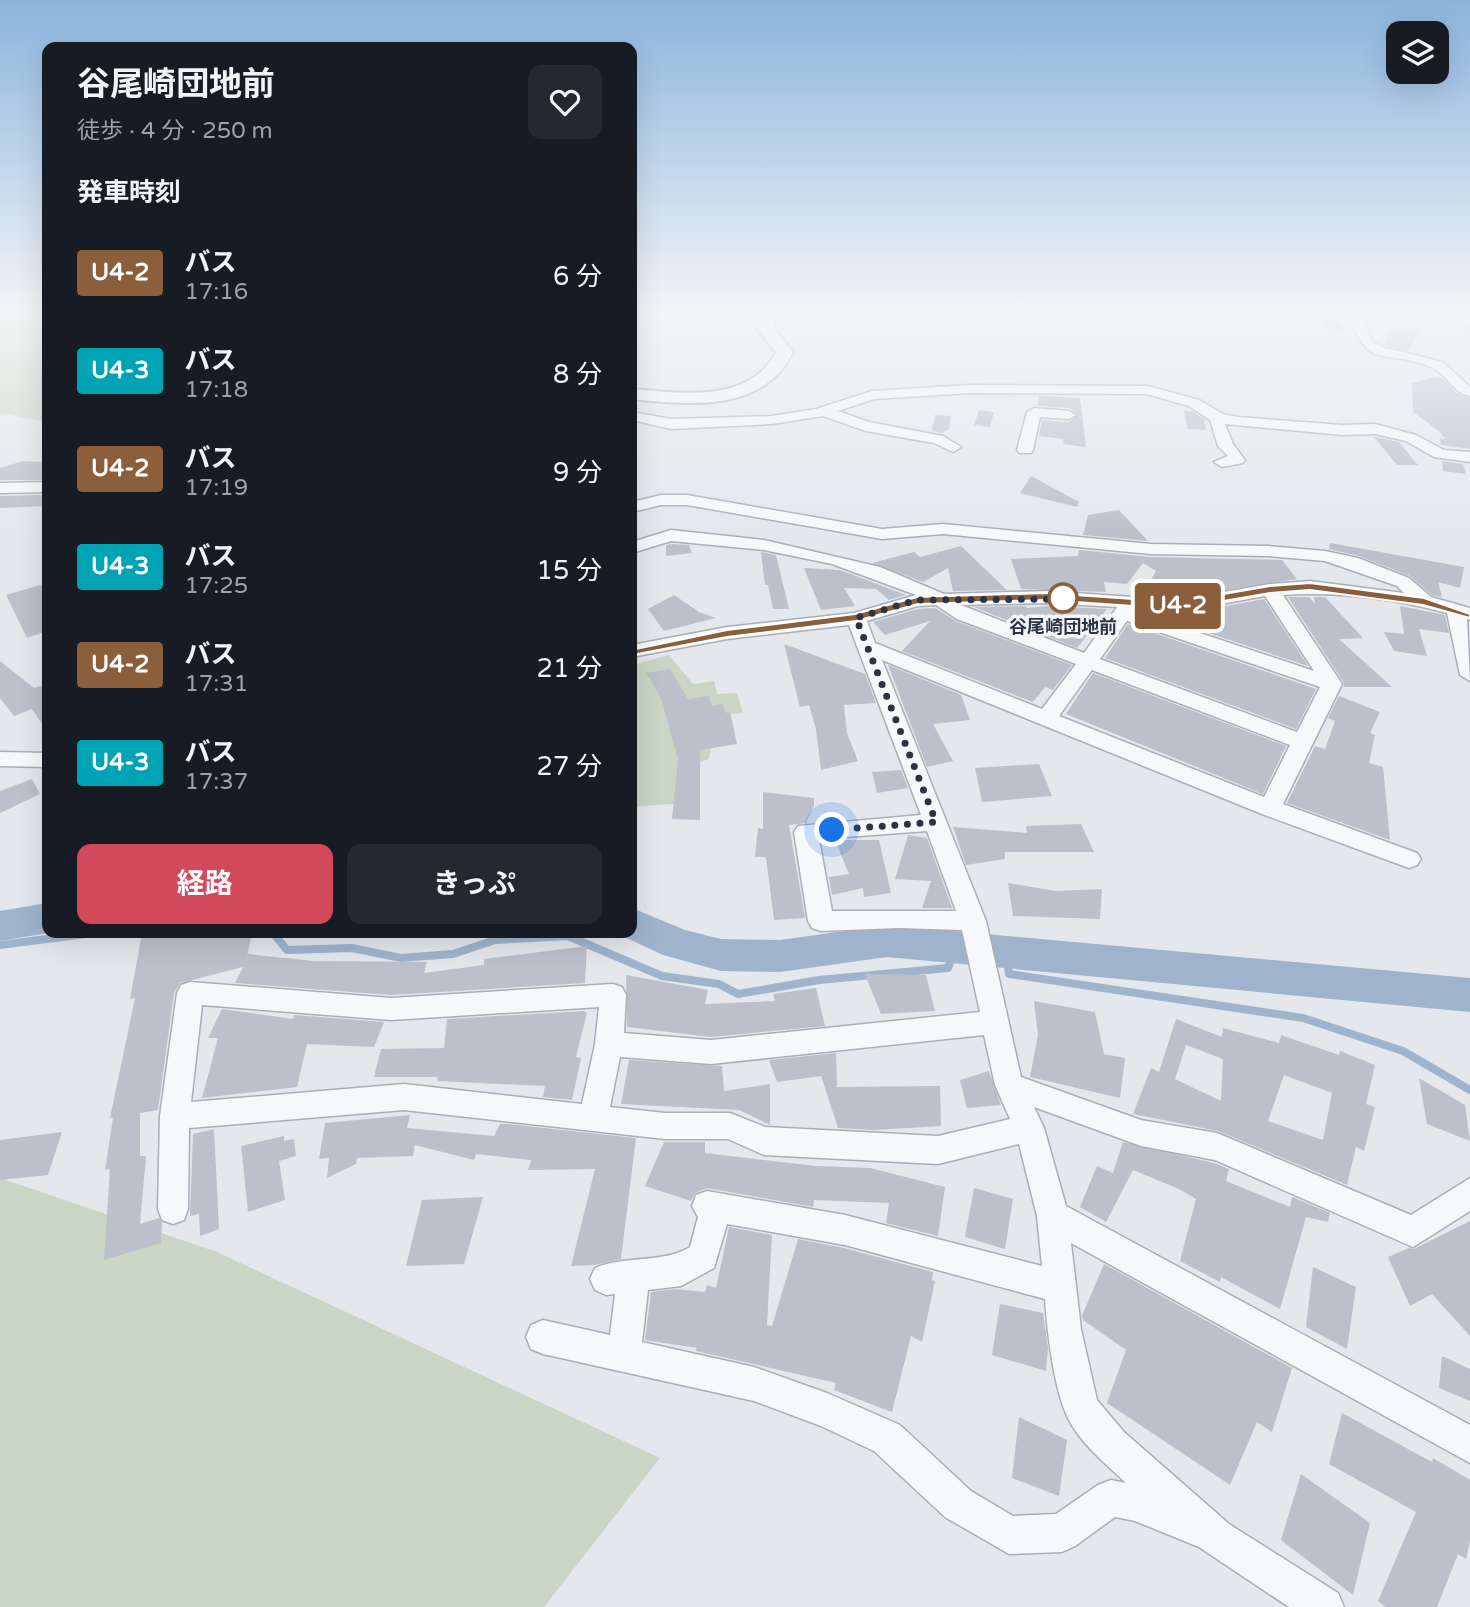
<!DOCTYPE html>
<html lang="ja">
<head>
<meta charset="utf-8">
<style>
	:root { --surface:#171b24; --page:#242831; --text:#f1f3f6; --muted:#9ea1a6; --accent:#d1495b }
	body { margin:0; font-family:"Varela Round","Noto Sans JP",sans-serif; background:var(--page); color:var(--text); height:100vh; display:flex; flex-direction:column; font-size:26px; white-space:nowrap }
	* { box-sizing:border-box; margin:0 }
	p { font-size:23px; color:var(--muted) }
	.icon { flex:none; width:38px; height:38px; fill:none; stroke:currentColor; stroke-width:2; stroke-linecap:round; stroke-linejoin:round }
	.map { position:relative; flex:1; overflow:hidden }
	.details { position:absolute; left:42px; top:42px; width:595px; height:896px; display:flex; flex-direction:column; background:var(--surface); border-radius:14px; box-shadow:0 7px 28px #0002 }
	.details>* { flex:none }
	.badge { padding:0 14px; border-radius:5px; font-size:24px; line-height:46px }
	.fabs { position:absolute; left:1386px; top:21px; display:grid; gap:14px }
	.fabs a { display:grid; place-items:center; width:63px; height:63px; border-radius:14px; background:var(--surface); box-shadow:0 7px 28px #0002; font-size:35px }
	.you { position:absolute; width:35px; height:35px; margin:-18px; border:5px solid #fff; border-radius:50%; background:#1a73e8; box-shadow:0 0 0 10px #1a73e833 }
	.map>.badge { position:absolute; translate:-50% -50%; box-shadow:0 0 0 4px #fff }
	h2 { padding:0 35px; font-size:26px; line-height:63px }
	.round { display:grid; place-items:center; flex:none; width:74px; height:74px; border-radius:14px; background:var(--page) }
	.summary { display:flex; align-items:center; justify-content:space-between; height:119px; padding:0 35px }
	h1 { font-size:33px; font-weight:700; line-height:52px }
	.cta { display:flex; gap:14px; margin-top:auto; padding:14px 35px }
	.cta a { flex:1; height:80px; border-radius:14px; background:var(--accent); color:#fff; font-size:28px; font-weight:700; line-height:80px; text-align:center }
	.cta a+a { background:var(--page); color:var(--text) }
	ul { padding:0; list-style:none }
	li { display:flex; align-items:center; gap:21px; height:98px; padding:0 35px }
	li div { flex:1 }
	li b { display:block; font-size:26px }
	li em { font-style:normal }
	li .badge { min-width:77px; font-weight:700; text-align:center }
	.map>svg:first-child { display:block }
	.green { fill:#c9d6c5 }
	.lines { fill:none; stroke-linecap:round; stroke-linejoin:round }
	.stream { stroke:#9fb4cc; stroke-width:8 }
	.river { fill:#9fb4cc; fill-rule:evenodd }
	.building { fill:#bbc0ca; fill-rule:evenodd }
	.minor-casing { stroke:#a9aeb7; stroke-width:3 }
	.tertiary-casing { stroke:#a9aeb7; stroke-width:4 }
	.minor { fill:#f7f8fa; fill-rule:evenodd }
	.tertiary { fill:#f7f8fa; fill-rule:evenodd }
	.line { fill:#8b5e3c; stroke:#fff; stroke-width:2 }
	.walk { stroke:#2b3445; stroke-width:7; stroke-dasharray:0 12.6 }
	.stop-dot { fill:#fff; stroke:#8b5e3c; stroke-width:3.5 }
	.labels { text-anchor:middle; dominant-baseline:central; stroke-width:7; stroke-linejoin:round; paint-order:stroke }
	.stop-label { font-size:18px; font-weight:bold; fill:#2b3445; stroke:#f4f6f9 }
</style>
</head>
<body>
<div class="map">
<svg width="1470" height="1607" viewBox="0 0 1470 1607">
	<rect width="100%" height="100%" fill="#e4e7ec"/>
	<path class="green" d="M0 312H47V422L0 413Z
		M669 655 693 684 714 681 717 694 737 693 743 713 729 714 734 728 713 734 709 759 697 763V802L632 807V665Z
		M0 1178 217 1252 660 1458 544 1607H0Z"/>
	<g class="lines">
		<path class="stream" d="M273 933 287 950 352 948 401 958 453 954 495 940 568 936 662 976 719 984 738 994 819 980 948 968 956 947
			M0 945 93 933
			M1006 953 1009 974 1303 1018 1403 1051 1470 1090"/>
		<path class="river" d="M47 903 48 933 0 941V911Z
			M632 908 685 930 721 939 780 940 887 925 1470 978V1012L887 957 780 972 721 971 663 955 618 934 632 933Z"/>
	</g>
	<path class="building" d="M1315 312H1334L1344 330 1326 329Z
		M1391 329 1419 331 1409 351 1383 345Z
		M1435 377 1442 378 1457 393 1470 398V449L1441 445 1440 438 1445 439 1439 431 1413 412 1412 383Z
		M1039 396 1080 398 1086 447 1063 444 1064 439 1039 436 1042 420 1069 422 1078 414 1069 408 1038 406Z
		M979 410 994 412 990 427 974 425Z
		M1184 411H1192L1204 419 1206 430 1188 429Z
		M935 415 951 416 949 429 942 433 932 431Z
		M1374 437 1399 442 1418 465H1397Z
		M23 461 47 462V480H0V468Z
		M1442 461 1463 464 1466 474 1443 471Z
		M1031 476 1079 502 1077 507 1020 493Z
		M47 495V506L0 508V496Z
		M1119 510 1148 541 1083 535 1088 515Z
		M1330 543 1464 567 1460 588 1438 582 1442 597 1432 595 1410 576 1359 556 1329 549Z
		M671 544 689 545 692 553 666 556V545Z
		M961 546 1007 590 953 591 948 568 923 582 872 563 914 552 920 557Z
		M1079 550 1151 557 1282 560 1297 579 1177 597 1152 596 1157 586H1147L1156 571 1143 563 1127 584 1104 582 1106 592 1021 589 1011 559 1078 556Z
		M761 552 776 555 789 609H773L768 585H765Z
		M804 568 840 570 906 595 889 600 876 589 844 588 855 606 821 610Z
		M47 583V631L27 638 6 595Z
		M674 595 699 612 716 618 664 631 648 609Z
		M1288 597H1309L1315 604 1314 597H1325L1363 638 1339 639 1392 687H1344V683Z
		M1264 599 1308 666 1151 614 1177 615Z
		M1025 606 1027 608 1046 606 1107 609 1077 648 974 607Z
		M1400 606 1445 615 1449 633 1419 629 1427 656 1394 651 1384 632 1404 634Z
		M935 608 956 621 1072 665 1053 690 1045 687 1033 702 902 651 930 621 885 635 873 622 918 609Z
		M1128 624 1316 689 1296 729 1105 658Z
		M784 644 865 674 876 703 844 705 847 733 858 761 821 770 816 729 809 705 800 707Z
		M0 661 34 688 47 684V731L32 709 14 716 0 698Z
		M888 665 961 695 970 720 933 724 953 761 927 767Z
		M670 669 688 699 709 696 712 706 722 704 726 713 730 712 737 744 700 750V820L672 819 678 759 661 698 646 673Z
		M1093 673 1286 746 1263 794 1066 714Z
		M1339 696 1380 712 1370 733 1375 735 1369 763 1383 767 1390 840 1287 803 1315 746 1325 749 1335 721 1328 718Z
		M1039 764 1052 796 982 802 975 768Z
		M901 770 908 788 877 793 872 772Z
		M32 779 40 794 0 813V791Z
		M763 792 814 798V806L806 823 789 825 805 918 774 920 766 857H755L758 828 763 829Z
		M1081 824 1094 852H1005V859L966 865 953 827 1027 833 1026 826Z
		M908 835 927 838 952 908H922L931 881 895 879Z
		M835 840H879L891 893 864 897 863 888 832 895 829 877 849 874Z
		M1008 883 1055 891 1102 889 1100 919 1013 916Z
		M142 933H252L247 957 248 954 314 961 427 962 424 973 484 965V959L587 946 585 983 391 995 235 983 243 967 180 983 174 993 158 1110 140 1113V1156H146L140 1224 159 1218 162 1223 161 1243 104 1260 110 1169 105 1170 113 1118H110L135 998 130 999Z
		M865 974 926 975 935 1011 881 1014Z
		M626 975 708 990 705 1004 775 1001 773 994 816 988 825 1026 711 1037 627 1027Z
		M1034 1001 1095 1012 1104 1054 1125 1058 1120 1098 1030 1077 1038 1035Z
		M222 1009 293 1019 294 1015 384 1022 374 1047 307 1044 297 1087 202 1098 218 1038H208Z
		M584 1011 587 1013 576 1057 581 1058 572 1100 543 1097 545 1086 437 1081 438 1077H374L381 1049 444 1048 447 1019Z
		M1176 1019 1222 1037 1223 1028 1279 1043 1281 1035 1339 1055 1340 1051 1375 1065 1366 1104 1375 1107 1364 1151 1356 1147 1347 1185 1218 1131 1133 1114 1151 1068 1159 1072ZM1186 1045 1223 1059 1221 1101 1175 1079ZM1284 1075 1332 1093 1323 1140 1268 1121Z
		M836 1053 837 1087 940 1086 941 1126 874 1130 838 1128 821 1076 777 1082 769 1060Z
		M629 1060 722 1066 724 1091 770 1084V1125L739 1110 621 1104Z
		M989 1071 1001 1105 967 1108 960 1080Z
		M1419 1078 1465 1105 1470 1141 1427 1124Z
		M410 1115 407 1128 494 1136 500 1124H507L636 1138 621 1259 595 1265 571 1266 595 1169 528 1170 531 1160 476 1154 474 1160 415 1145 413 1156 357 1158 356 1164 327 1178 329 1158 319 1159 325 1123Z
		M214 1129 219 1229 200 1236 199 1214 190 1216 193 1134Z
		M62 1132 48 1175 0 1180V1140Z
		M284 1136V1141L294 1139 296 1156 279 1161 285 1200 248 1212 241 1146Z
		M664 1142H705V1153L816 1166 870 1168 945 1187 938 1236 886 1223 889 1203 814 1200 813 1207 707 1188 695 1193 691 1201 645 1186Z
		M1123 1142 1214 1163 1229 1169 1226 1181 1290 1207 1292 1197 1330 1213 1328 1222 1306 1217 1280 1309 1221 1277 1220 1282 1180 1261 1196 1199 1179 1189 1133 1170 1106 1222 1080 1207 1097 1166 1113 1173Z
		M974 1188 1013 1199 1005 1249 965 1237Z
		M483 1197 464 1264 406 1266 422 1200Z
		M1470 1221V1336L1432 1294 1410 1306 1388 1257 1409 1248 1414 1249Z
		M729 1227 772 1235 767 1325 772 1326 798 1239 844 1248 933 1272 932 1280 935 1281 922 1342 911 1336 892 1412 834 1390 836 1383 696 1351 697 1348 645 1340 651 1292 675 1289 705 1292 707 1285 716 1288Z
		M1104 1264 1292 1368 1272 1432 1257 1422 1230 1485 1107 1403 1126 1350 1083 1320 1082 1316Z
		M1313 1267 1356 1287 1347 1349 1306 1327Z
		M1000 1304 1043 1313 1048 1348 1046 1371 992 1355Z
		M1442 1356 1470 1369V1401L1439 1388Z
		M1342 1413 1432 1462 1433 1458 1470 1480V1540L1466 1559 1458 1554 1437 1607H1385L1378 1601 1416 1512 1329 1464Z
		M1019 1417 1067 1440 1059 1496 1012 1478Z
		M1301 1474 1370 1523 1353 1595 1281 1540Z"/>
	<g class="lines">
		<g class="minor-casing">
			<path id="minor" d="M1348 312H1360L1372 341 1382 347 1443 362 1470 387V396C1452 392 1447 374 1431 367 1384 347 1368 374 1348 312Z
				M1436 312H1452L1470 319V328Z
				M970 385 1148 386 1199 400 1223 414 1238 417 1342 425 1375 424 1416 435 1444 450 1470 452V462L1434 457 1406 441 1375 434 1342 435 1225 424 1233 444 1245 460 1243 463 1222 467 1214 462 1228 456 1218 446 1210 420 1189 406 1147 394 970 393 874 399 838 411 869 422 943 436 961 447 953 452 934 443 866 431 823 416 772 424 671 429 632 420V412L671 419 772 416 816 409 872 391Z
				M1034 408 1069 411 1076 415 1069 419 1040 417 1033 450 1031 453H1019L1017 450 1027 412Z
				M47 482V492L0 493V483Z
				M661 495H687L882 529 943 524 1151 544 1268 546 1325 551 1358 558 1409 578 1431 597 1470 608V620L1467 619 1470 681 1460 675 1447 613C1396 599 1336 591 1283 595L1342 684 1283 804 1417 853 1421 859 1417 865 1409 868 1262 814 882 660 986 921 1021 1077 1141 1120 1217 1133 1411 1215 1470 1178V1211L1413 1247 1215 1160 1141 1146 1034 1107 1044 1128 1066 1206 1470 1425V1463L1071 1243 1081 1329 1097 1400 1124 1432 1229 1524 1338 1593 1344 1607H1289L1199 1547 1135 1521 1115 1517 1075 1546 1062 1552 1009 1554 945 1517 874 1451 821 1426 754 1401 543 1354 531 1349 526 1337 531 1325 543 1320 610 1335 615 1294 606 1295 595 1290 590 1279 595 1268C625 1255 661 1264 690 1247L698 1217 692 1206 696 1195 707 1191 845 1215 1042 1266 1037 1216 1019 1144 938 1164 764 1155 728 1139H665L404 1110 189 1128 188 1209 184 1220 173 1224 162 1220 158 1209 160 1116 177 993 181 985 190 982 391 998 613 984 622 987 626 995 624 1033 711 1040 980 1012 962 930 899 928 821 931 812 928 808 921 794 832 798 826 921 815 849 625 727 639 632 657V645L727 627 854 613 916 595 832 564 764 550 671 541 632 553V542L671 530 764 540 880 567 944 594 1046 591 1177 600 1270 584 1310 581 1404 593 1397 586 1325 561 1268 556 1151 554 943 534 882 539 687 505H661L632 512V502ZM1265 596 1314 671 1134 611 1177 612ZM1046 603 1117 607 1084 653 961 605ZM936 605 957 619 1076 664 1042 709 875 643 867 621 918 606ZM1127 621 1320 687 1297 732 1100 659ZM1092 670 1290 745 1264 797 1059 716ZM927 831 956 911H832L819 839ZM202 1005 391 1020 599 1007 595 1044 582 1104 404 1084 191 1102ZM984 1035 995 1085 1010 1119 938 1136 765 1127 730 1113H665L610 1107 620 1057 711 1064ZM727 1224 845 1245 1045 1299C1047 1331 1054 1390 1068 1418 1080 1443 1106 1464 1126 1483L1111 1480 1098 1485 1056 1514 1013 1516 971 1491 900 1425 827 1393 754 1367 642 1342 648 1290 681 1286 714 1268Z
				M0 752 47 753V767L0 766Z"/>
		</g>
		<g class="tertiary-casing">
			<path id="tertiary" d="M761 312H777L774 329 793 352C763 413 690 405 632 399V389C681 393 750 404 776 352L758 330Z
				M1461 312H1470V317L1463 315Z"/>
		</g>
		<use href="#minor" class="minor"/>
		<use href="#tertiary" class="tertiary"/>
	</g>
	<linearGradient id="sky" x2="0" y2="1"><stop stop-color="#8bb4dd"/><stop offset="0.58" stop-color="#f3f4f6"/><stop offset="1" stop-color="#f3f4f6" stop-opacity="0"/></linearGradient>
	<rect width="1470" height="537" fill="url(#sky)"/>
	<path class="line" d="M1310 583 1424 598 1470 614V618L1423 605 1310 590 1270 593 1177 609 1046 600 918 604 856 621 727 637 632 655 626 651 727 630 855 614 917 597 1046 593 1177 602 1270 586Z"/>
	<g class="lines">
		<path class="walk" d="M832 830 936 822 856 618 917 600 1074 599 1063 598"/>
	</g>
	<circle class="stop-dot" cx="1063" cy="598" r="14"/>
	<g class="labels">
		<g class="stop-label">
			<text x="1063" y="627">谷尾崎団地前</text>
		</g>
	</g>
</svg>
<div class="fabs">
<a><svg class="icon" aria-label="layers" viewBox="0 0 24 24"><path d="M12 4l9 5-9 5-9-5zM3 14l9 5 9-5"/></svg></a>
</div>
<div class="you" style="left:832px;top:830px"></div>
<b class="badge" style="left:1178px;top:606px;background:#8b5e3c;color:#fff">U4-2</b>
<section class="details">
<div class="summary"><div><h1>谷尾崎団地前</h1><p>徒歩 · 4 分 · 250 m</p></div><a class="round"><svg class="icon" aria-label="heart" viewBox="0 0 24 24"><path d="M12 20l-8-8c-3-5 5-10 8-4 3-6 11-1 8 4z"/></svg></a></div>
<h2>発車時刻</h2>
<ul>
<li><span class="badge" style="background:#8b5e3c;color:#fff">U4-2</span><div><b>バス</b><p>17:16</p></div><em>6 分</em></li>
<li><span class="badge" style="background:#00a3b4;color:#fff">U4-3</span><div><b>バス</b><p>17:18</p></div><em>8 分</em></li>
<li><span class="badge" style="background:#8b5e3c;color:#fff">U4-2</span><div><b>バス</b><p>17:19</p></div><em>9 分</em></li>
<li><span class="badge" style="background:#00a3b4;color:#fff">U4-3</span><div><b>バス</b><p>17:25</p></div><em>15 分</em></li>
<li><span class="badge" style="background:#8b5e3c;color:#fff">U4-2</span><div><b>バス</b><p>17:31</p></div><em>21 分</em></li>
<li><span class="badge" style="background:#00a3b4;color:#fff">U4-3</span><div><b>バス</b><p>17:37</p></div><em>27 分</em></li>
</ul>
<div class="cta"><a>経路</a><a>きっぷ</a></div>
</section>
</div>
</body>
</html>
